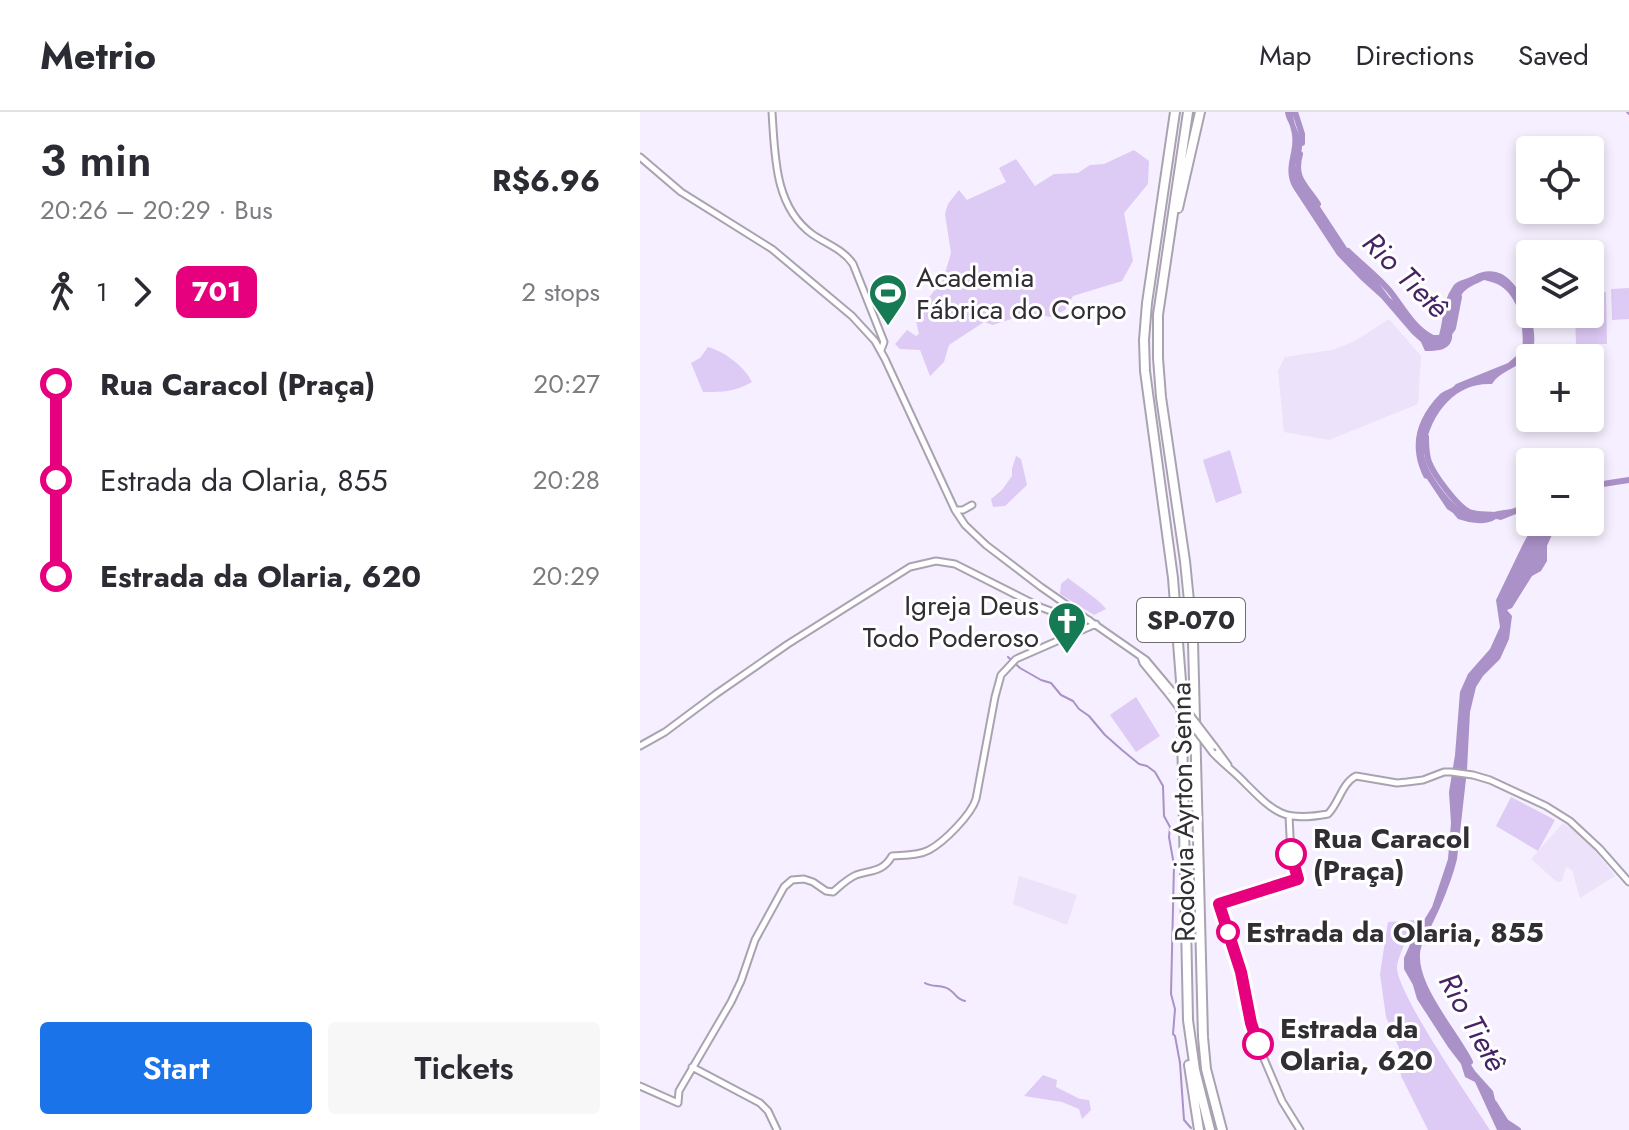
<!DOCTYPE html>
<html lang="en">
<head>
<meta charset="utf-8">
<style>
	:root { --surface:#fff; --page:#f7f7f7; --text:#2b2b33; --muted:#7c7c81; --line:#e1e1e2; --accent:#1a73e8 }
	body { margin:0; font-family:Jost,sans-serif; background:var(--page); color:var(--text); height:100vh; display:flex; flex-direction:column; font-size:30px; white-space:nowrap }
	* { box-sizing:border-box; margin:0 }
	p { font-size:26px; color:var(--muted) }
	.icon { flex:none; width:44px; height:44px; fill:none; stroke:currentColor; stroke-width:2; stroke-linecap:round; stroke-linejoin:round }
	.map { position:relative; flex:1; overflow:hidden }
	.drawer { display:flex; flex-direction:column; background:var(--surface); width:640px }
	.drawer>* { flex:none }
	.badge { padding:0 16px; border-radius:12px; font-size:28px; line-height:52px }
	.fabs { position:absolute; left:876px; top:24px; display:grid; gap:16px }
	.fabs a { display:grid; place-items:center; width:88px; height:88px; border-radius:8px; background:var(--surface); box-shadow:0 4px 12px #0003; font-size:40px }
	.map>.badge { position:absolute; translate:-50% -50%; box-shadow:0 0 0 4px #fff }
	.legs { display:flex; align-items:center; gap:12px; height:88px; padding:0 40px; font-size:26px }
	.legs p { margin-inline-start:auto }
	.overview { display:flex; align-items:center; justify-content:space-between; height:136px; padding:0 40px }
	h1 { font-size:44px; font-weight:600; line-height:60px }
	.button { display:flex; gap:16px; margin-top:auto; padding:16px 40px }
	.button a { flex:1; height:92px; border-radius:8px; background:var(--accent); color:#fff; font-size:32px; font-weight:600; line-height:92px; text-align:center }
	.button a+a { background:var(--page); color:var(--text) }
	ul { padding:0 40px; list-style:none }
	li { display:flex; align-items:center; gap:28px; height:96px; font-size:30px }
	li i { display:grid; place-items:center; width:12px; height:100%; margin:0 10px; background:currentColor }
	li i::after { content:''; width:20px; height:20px; margin:-10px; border:6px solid; border-radius:50%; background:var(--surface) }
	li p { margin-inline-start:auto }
	li:first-child i { background:linear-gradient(#0000 50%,currentColor 0) }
	li:last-child i { background:linear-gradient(currentColor 50%,#0000 0) }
	header { display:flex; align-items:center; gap:48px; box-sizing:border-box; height:112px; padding:0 40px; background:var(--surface); border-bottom:2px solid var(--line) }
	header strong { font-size:38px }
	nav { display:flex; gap:44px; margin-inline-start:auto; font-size:28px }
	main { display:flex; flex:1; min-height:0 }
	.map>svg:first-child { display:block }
	.built { fill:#ece2f9 }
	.green { fill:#ddcaf5 }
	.water { fill:#aa91c7 }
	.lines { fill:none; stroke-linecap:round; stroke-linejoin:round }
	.stream { stroke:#aa91c7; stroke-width:2 }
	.river { stroke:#aa91c7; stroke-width:6 }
	.secondary-casing { stroke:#a9a3b1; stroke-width:9 }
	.highway-casing { stroke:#a9a3b1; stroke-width:12 }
	.secondary { stroke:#fff; stroke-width:5 }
	.highway { stroke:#fff; stroke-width:8 }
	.secondary-bridge-casing { stroke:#a9a3b1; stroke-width:9; stroke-linecap:butt }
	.secondary-bridge { stroke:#fff; stroke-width:5 }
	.line-1-casing { stroke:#fff; stroke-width:18 }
	.line-1 { stroke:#e6007e; stroke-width:12 }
	.stop-1-dot { fill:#fff; stroke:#e6007e; stroke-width:4 }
	.labels { text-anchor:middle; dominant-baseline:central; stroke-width:6; stroke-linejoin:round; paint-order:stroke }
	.shield { fill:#fff; stroke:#6f6d71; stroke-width:2 }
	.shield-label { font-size:26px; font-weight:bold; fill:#312e34 }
	.poi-label { font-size:28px; fill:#312e34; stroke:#fff; text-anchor:start }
	.street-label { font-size:28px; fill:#312e34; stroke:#fff }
	.stop-label { font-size:28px; font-weight:bold; fill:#312e34; stroke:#fff; text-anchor:start }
	.water-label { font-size:30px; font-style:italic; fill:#462364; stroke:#fff }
</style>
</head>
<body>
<header>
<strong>Metrio</strong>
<nav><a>Map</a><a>Directions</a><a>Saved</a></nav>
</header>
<main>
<section class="drawer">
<div class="overview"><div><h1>3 min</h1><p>20:26 – 20:29 · Bus</p></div><b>R$6.96</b></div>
<div class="legs"><svg class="icon" aria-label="walk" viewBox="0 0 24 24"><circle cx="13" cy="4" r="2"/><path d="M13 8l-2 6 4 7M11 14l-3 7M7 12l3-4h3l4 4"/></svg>1<svg class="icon" aria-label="forward" viewBox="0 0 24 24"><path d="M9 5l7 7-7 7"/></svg><b class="badge" style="background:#e6007e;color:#fff">701</b><p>2 stops</p></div>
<ul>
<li><i style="color:#e6007e"></i><b>Rua Caracol (Praça)</b><p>20:27</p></li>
<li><i style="color:#e6007e"></i><span>Estrada da Olaria, 855</span><p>20:28</p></li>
<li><i style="color:#e6007e"></i><b>Estrada da Olaria, 620</b><p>20:29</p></li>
</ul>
<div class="button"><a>Start</a><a>Tickets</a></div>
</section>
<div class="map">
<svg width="989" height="1018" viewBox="0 0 989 1018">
	<rect width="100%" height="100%" fill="#f6efff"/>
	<path class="built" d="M749 207 781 244 778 292 689 328 644 320 638 259 645 245 692 238 715 229Z
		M923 711 939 721 952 735 975 764 940 786 932 758 926 755 922 769 917 770 891 747Z
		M379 764 437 783 427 813 373 792Z"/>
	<path class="green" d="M494 38 509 49 508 72 484 101 493 149 482 169 433 184 425 198 411 205 389 201 353 213 344 210 309 233 304 250 290 264 280 238 260 237 255 232 267 218 276 224 279 222 276 209 282 194 303 168 311 141 305 102 308 92 319 78 327 88 366 70 359 56 376 47 395 74 414 62 438 61 450 53 464 52Z
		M989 176V207L972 208 971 177Z
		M966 180 967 232H936L935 202H950V181Z
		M68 235C85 240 104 254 112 270 94 280 84 280 63 280L51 251 60 246Z
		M590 338 602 381 576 391 563 348Z
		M376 344 381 347 387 373 365 394 353 395 351 387 362 378 372 364V357Z
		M428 466C439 475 459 487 466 497L454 503 420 482 421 472Z
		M496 585 520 624 496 640 470 603Z
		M871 685 915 708 898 739 856 714Z
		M776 808C771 819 758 843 757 855 756 880 832 990 850 1018H788L761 964 759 936 746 905 740 862 748 810Z
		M403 963 417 968 416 975 440 987 449 988 451 998 442 1007 439 997 422 990 384 984Z"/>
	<path class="water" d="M645 0H653C653 23 672 26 655 53L664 74 675 87 715 148 738 170 750 186 761 194 776 217 784 223H799C804 207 802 190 812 176 816 168 825 168 833 164 840 160 848 158 856 160 879 165 897 210 894 232 891 255 862 255 852 272 818 270 795 297 787 327 786 331 784 335 784 339 784 351 792 363 798 372 807 385 823 405 841 404 847 404 852 400 858 399 874 396 873 399 885 388L890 391V405L881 400 861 408 856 407C845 414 830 411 818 407L813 401 807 397 787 367 784 366C768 334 776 307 800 282 806 277 811 278 816 272L868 251 882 239C885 217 879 182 857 172 853 170 848 169 844 168 836 172 827 175 822 182 820 185 811 210 811 213 810 217 813 222 812 226 810 239 796 239 785 239L781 230 772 222 741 186 721 168 697 143 653 76C641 54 657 39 651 18 650 11 646 8 645 0Z
		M893 410H901L907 422V449L901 459 892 464 872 496 867 498 872 504 869 527 860 547 843 564 836 575 830 600 827 658 817 747C811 773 791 820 775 841V852L780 860 781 873 792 885V892L835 959 853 979 857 996 868 1013 875 1018H857L835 970 825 965 821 952 808 935 777 887 773 873 764 857V846L772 828 792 795 808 747 811 711 809 680 815 643 820 580 828 562 850 537 860 515 856 488 883 432 889 421 893 419Z"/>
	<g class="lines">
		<path class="stream" d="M987 0 989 2
			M368 545 380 556 401 568 411 571 421 583 433 589 439 597 449 604 465 623 482 638 499 652 507 654 515 660 523 674 524 704 530 715 529 725 534 753 531 882 535 897 533 922 535 924 540 951 544 1008 551 1016
			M285 871C293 876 303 872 310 878 317 883 316 887 325 889"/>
		<path class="river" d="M655 0 662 22V31
			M660 42C653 67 666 73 678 92
			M708 139C721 152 737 164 749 178 762 194 773 216 791 225
			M806 226 813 216 819 185
			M786 325C786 333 786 342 789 350 794 363 817 394 829 400 837 403 847 402 855 403
			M950 374 989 368
			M904 433 910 420 908 410
			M779 832C766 867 815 919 830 950
			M854 991 866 1010 878 1018"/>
		<g class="secondary-casing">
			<path id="secondary" d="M132 0C135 43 134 94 172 122 186 132 203 137 213 152L244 230 241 238
				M0 45 41 80 132 137 212 204 235 229 245 247 315 398 325 413 346 433 401 475 506 548 532 579
				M316 398H323L332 393
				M501 545 503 551 530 584
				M0 634 25 620 76 582 148 532 270 455 296 449 315 452 400 495 427 505 449 508
				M574 634 588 653
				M573 641C583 652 595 660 605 671 635 701 643 710 688 702 699 691 702 671 716 664L757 671 767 670 783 668 804 660H811L833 663 850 668 906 694 930 709 959 736 989 770
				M649 704 651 744 658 767 579 792 601 860 616 928 642 989 660 1018
				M52 955 120 991 128 999 137 1018
				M0 974 38 991 39 979 91 890 101 869 115 828 144 775 152 768 164 767 173 770 186 779 193 780C200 774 207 767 216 763 231 758 243 760 252 744 264 743 278 744 289 738 304 730 331 703 336 687L355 585 361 563 376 547 456 512"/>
		</g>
		<g class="highway-casing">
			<path id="highway" d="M535 0 507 191 504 228 505 259 533 466 541 569 548 908 555 958 570 1018
				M548 0 518 203V246L521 285 545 449 553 529 563 925 566 957 582 1018
				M538 96 560 0
				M549 953 559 1018"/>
		</g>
		<use href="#secondary" class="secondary"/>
		<use href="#highway" class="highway"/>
		<g class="secondary-bridge-casing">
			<path id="secondary-bridge" d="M532 579 574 634
				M530 584 573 641"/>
		</g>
		<use href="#secondary-bridge" class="secondary-bridge"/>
	</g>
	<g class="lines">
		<g class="line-1-casing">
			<path id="line-1" d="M618 932 611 911 601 860 579 792 658 767 651 742"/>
		</g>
		<use href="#line-1" class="line-1"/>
	</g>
	<defs>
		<g id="stadium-pin" transform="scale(2)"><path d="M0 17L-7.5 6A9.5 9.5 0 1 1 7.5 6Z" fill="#167b54" stroke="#fff"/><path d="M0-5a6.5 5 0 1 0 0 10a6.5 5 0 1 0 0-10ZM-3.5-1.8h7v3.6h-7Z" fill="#fff"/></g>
		<g id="church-pin" transform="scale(2)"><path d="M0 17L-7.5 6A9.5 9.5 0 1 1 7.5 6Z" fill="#167b54" stroke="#fff"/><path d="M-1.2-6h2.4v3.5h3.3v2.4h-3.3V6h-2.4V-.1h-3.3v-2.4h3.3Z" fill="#fff"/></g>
	</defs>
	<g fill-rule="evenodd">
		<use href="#stadium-pin" x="248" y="181"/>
		<use href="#church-pin" x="427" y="509"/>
	</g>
	<g class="stop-1-dot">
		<circle cx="651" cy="742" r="14"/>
		<circle cx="588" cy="820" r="10"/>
		<circle cx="618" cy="932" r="14"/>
	</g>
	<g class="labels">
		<rect class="shield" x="497" y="486" width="108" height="44" rx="6"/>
		<g class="shield-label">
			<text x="551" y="508">SP-070</text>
		</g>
		<g class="poi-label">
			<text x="276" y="165">Academia<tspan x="276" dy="32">Fábrica do Corpo</tspan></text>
			<text x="399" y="493" text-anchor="end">Igreja Deus<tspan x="399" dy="32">Todo Poderoso</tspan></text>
		</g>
		<g class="street-label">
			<text transform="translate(543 700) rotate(-91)">Rodovia Ayrton Senna</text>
		</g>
		<g class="stop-label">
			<text x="673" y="726">Rua Caracol<tspan x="673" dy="32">(Praça)</tspan></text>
			<text x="606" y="820">Estrada da Olaria, 855</text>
			<text x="640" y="916">Estrada da<tspan x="640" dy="32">Olaria, 620</tspan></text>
		</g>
		<g class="water-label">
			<text transform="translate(766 163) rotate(45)">Rio Tietê</text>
			<text transform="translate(833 910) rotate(61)">Rio Tietê</text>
		</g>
	</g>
</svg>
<div class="fabs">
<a><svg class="icon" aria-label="locate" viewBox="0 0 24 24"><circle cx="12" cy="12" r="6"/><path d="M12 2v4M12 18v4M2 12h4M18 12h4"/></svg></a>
<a><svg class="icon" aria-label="layers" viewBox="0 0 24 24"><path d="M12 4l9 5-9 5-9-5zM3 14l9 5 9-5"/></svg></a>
<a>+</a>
<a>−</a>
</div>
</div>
</main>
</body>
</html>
